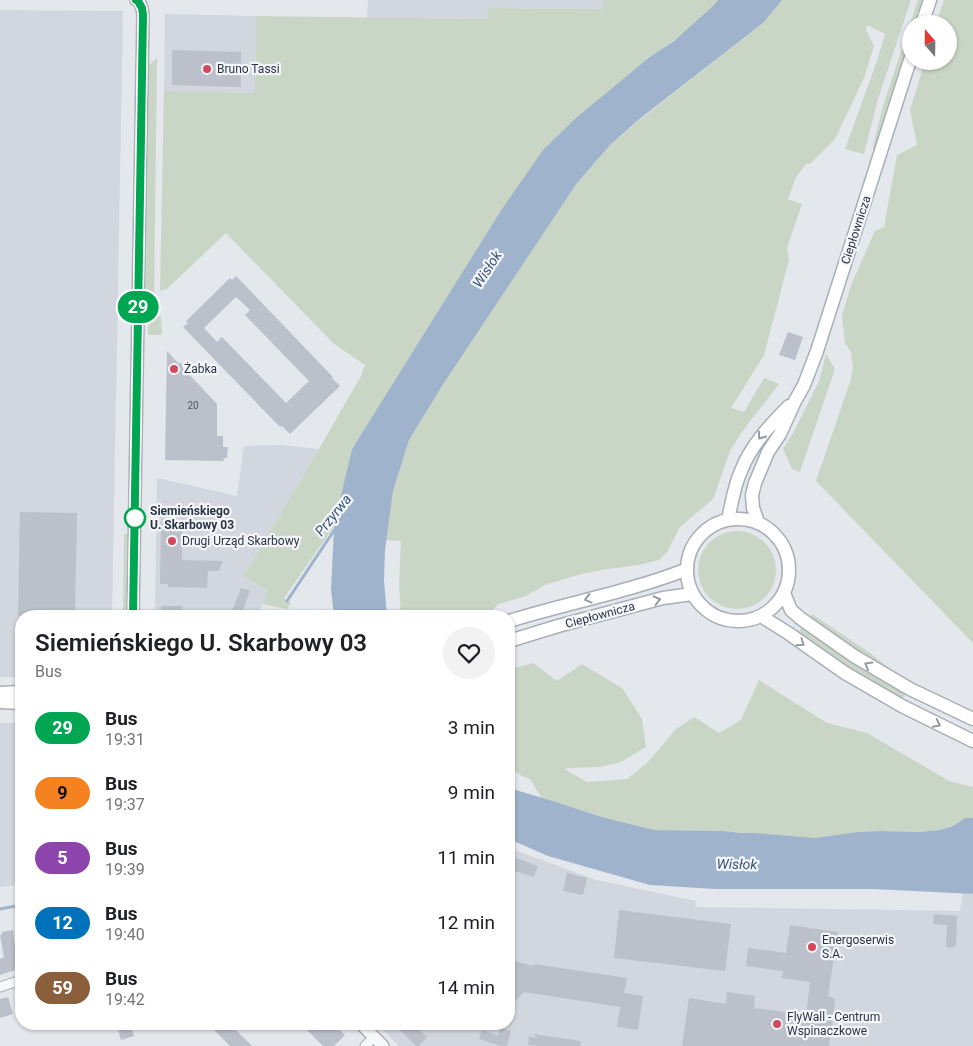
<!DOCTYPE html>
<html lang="en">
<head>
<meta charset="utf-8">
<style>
	:root { --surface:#fff; --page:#f2f2f2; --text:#202124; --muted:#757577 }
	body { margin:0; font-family:Roboto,sans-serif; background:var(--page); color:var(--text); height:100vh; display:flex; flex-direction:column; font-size:19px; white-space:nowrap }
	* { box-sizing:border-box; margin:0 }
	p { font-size:16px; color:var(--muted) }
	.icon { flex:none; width:28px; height:28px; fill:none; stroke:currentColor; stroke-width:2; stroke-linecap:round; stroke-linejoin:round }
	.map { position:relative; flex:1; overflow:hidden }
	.side { position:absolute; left:15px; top:610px; width:500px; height:420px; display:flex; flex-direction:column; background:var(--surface); border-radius:20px; box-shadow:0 1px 4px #0004 }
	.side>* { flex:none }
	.badge { padding:0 10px; border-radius:16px; font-size:18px; line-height:32px }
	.needle { width:32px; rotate:340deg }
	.fabs { position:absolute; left:902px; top:15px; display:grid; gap:10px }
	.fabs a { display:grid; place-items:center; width:55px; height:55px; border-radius:50%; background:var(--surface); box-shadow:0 1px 4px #0004; font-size:25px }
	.map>.badge { position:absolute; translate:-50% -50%; box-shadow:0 0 0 2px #fff }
	.round { display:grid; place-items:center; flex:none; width:52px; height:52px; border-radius:26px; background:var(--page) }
	.overview { display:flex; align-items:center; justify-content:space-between; height:85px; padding:0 20px }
	h1 { font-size:24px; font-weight:600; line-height:38px }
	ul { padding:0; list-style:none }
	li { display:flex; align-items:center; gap:15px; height:65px; padding:0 20px }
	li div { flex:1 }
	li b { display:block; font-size:19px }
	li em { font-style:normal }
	li .badge { min-width:55px; font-weight:700; text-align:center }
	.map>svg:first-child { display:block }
	.built { fill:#d2d6de }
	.green { fill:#c9d6c5 }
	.water { fill:#9fb4cc }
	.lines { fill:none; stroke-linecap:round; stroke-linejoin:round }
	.stream { stroke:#9fb4cc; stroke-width:3 }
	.building { fill:#bbc0ca; fill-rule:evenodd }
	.minor-casing { stroke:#a9aeb7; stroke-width:11 }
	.tertiary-casing { stroke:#a9aeb7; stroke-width:14 }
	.secondary-casing { stroke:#a9aeb7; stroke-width:15 }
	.minor { stroke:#f7f8fa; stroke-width:9 }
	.tertiary { stroke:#f7f8fa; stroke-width:11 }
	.secondary { stroke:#fff; stroke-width:12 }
	.oneway { stroke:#959aa2 }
	.line-casing { stroke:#fff; stroke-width:11 }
	.line { stroke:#00a651; stroke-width:8 }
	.poi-dot { fill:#d1495b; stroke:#f4f6f9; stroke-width:2 }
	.stop-dot { fill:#fff; stroke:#00a651; stroke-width:2.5 }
	.labels { text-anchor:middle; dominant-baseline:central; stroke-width:4.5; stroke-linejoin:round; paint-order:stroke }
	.number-label { font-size:10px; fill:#4f5766 }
	.poi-label { font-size:12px; fill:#2b3445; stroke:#f4f6f9; text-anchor:start }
	.street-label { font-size:12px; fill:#2b3445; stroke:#f4f6f9 }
	.stop-label { font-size:12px; font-weight:bold; fill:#2b3445; stroke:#f4f6f9; text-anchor:start }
	.water-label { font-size:14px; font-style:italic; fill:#34527a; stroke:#f4f6f9 }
</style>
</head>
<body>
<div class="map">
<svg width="973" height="1046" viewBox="0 0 973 1046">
	<rect width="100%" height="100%" fill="#e4e7ec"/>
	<path class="built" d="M368 0H603V9L488 8 487 19 367 18Z
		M0 10 123 11 112 616H21V677H0Z
		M165 14 256 16 255 93 164 91Z
		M281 445 319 449 243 576 267 592 258 616H155L157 478 237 496 244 446Z
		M0 723H21V883L10 886 0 887Z
		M509 848 596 880 696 901 695 907 960 911 963 894H973V1046H399L377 1024H509Z"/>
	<path class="green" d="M603 0H718C701 22 674 41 651 56L500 212 352 449 335 525 284 598 291 603 287 609 262 604 267 591 243 576 245 573 319 449 361 376 365 365 333 343 226 233 167 289 160 291 164 91 255 93 256 16 487 19 488 8 603 9Z
		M782 0H911L878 99 864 154 845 149 877 61 885 34 867 25 866 30 874 46 864 78 835 139 810 164 807 163 796 177 788 199 802 204 787 248 789 260 764 355 731 408 744 412 764 378 779 384 741 433 730 451 713 499 680 527 667 552 659 560 639 565 608 569 581 574 545 585 526 596 499 604 492 610 472 616H401L399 584 401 541 386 540 393 491 409 440 442 386 577 183 611 144 642 118 763 23Z
		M918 0H923L915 24H911V37L874 153 873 146 883 106Z
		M944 0H973V643L816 481 851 379 853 366 852 360 851 352 845 343 842 316 851 285 875 231 884 227 897 155 917 145 910 110 925 61H949V24H936Z
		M157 58 154 300 152 299V293H146L149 65Z
		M161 316 162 334 160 335H149L148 332 149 321 154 317Z
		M826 354 835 369 800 472 792 469 783 449 793 433 819 381Z
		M698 570a39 39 0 1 1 78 0a39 39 0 1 1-78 0Z
		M124 534H127L126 616H123Z
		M812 614 870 653 895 673 853 649 809 619Z
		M802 627 840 653 906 693 902 699 851 670 798 633Z
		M533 663 557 681 582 664 622 688 642 719 646 747 621 762 600 767 567 768 566 770 587 782 627 779 648 762 676 729 694 717 719 733 741 720 759 680 827 723 867 733 949 781 973 787V818H965L953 826 940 830 919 832 881 831 857 832 815 838 756 833H741L724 831 654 830 602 817 541 797 530 779 522 776 509 767V670Z"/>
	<path class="water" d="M718 0H782L763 23 642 117 611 144 577 183 442 386 409 440 393 491 385 550 384 581 387 616H334L331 589 334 529 339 504 352 449 500 212 543 150 576 118 651 56 674 41 712 7Z
		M509 788 553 801 602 817 654 830 724 831 741 833H756L815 838 857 832 881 831 919 832 940 830 953 826 965 818H973V894L874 889H716L650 885 548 856 509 839Z"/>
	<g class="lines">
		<path class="stream" d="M287 601 337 526
			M0 909 21 905"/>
	</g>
	<path class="building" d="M172 50 241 52V87L172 85Z
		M236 276 333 377 332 378 340 386 290 434 282 426 280 427 183 327 188 323 186 321 230 278 232 280ZM236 297 250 310 245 315 309 381 286 403 222 337 217 342 204 328Z
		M788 332 803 337 795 360 779 355Z
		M167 351 178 363H182V367L217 404V436H223V447H228L227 458H223L224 461 165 460Z
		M20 512 77 513 75 616H18Z
		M161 522H182V560L223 561 219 571H208L207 588 168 587V584H160Z
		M241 588 250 591 245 604 241 616H230Z
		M161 606H182V616H161Z
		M511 856 538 866 534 877 509 869V862Z
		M567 873 587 878 583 895 563 891Z
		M619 910 731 924 725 971 614 958Z
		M934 914 957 916 956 945 952 948 946 947 947 925 933 924Z
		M790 925 838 932 828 996 835 999 829 1046H682L689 998 726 1004 727 992 755 996 754 1008 806 1015 810 982 782 978 783 971 746 966 748 948 786 953Z
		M13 930 16 954 21 952V968L0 975V959L4 957 0 935H2V932Z
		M515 961 533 966 534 964 627 978 624 993 643 996 638 1030 617 1027 620 1007 524 992 509 1008V987Z
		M8 997 13 1014 0 1018V999Z
		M122 1024H130L134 1036 121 1040 117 1025Z
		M208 1024H230L252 1046H230Z
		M301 1024H334L345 1035 334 1046H323Z
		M394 1024H413L427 1037 419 1046H416Z
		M500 1028 511 1031 507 1046H501L479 1039 482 1030 498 1036Z
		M533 1034 581 1041 580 1046H538L528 1045 529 1036 538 1039Z"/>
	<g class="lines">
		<g class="minor-casing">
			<path id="minor" d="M0 987 21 980
				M365 1046 374 1037"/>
		</g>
		<g class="tertiary-casing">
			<path id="tertiary" d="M133 616 143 15 142 8 139 1 136 0
				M361 1024 383 1046"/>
		</g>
		<g class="secondary-casing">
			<path id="secondary" d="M922 24 930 0
				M687 570a51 51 0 1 1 102 0a51 51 0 1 1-102 0Z
				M728 519C732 503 734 486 741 471 751 445 770 425 789 406
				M758 522 753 508 752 495 755 483 768 452 780 434 795 401 804 385 817 351 911 57
				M784 593 791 610 800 618 854 656 910 689 973 719
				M761 616 788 633 845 673 902 706 973 741
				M509 621C567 603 628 592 685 570
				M509 641 558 626 663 598 692 594
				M0 693 21 692
				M0 702 21 703"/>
		</g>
		<use href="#minor" class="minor"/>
		<use href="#tertiary" class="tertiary"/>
		<use href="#secondary" class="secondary"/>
	</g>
	<defs><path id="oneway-chevron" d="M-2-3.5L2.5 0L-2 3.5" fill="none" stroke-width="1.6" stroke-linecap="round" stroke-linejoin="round" transform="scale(1.25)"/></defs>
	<g class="oneway">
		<use href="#oneway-chevron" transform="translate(761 436) rotate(126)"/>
		<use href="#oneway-chevron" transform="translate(588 599) rotate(165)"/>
		<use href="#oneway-chevron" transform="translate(657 600) rotate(-14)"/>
		<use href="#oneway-chevron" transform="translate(801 643) rotate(35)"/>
		<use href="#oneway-chevron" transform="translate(868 665) rotate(-149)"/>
		<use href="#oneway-chevron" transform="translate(937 724) rotate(27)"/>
	</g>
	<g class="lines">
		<g class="line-casing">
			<path id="line" d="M133 616 143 15 142 8 138 1 136 0"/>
		</g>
		<use href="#line" class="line"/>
	</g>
	<g class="poi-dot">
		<circle cx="207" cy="69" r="5"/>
		<circle cx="174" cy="369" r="5"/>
		<circle cx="172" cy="541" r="5"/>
		<circle cx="812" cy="947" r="5"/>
		<circle cx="777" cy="1024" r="5"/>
	</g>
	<circle class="stop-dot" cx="135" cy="518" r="10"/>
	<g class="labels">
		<g class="number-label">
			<text x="193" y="405">20</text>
		</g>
		<g class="poi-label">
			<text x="217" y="69">Bruno Tassi</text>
			<text x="184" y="369">Żabka</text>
			<text x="182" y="541">Drugi Urząd Skarbowy</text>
			<text x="822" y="940">Energoserwis<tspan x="822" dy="14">S.A.</tspan></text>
			<text x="787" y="1017">FlyWall - Centrum<tspan x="787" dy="14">Wspinaczkowe</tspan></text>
		</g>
		<g class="street-label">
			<text transform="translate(856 230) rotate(-72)">Ciepłownicza</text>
			<text transform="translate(600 615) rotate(-15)">Ciepłownicza</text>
		</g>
		<g class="stop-label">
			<text x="150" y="511">Siemieńskiego<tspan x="150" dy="14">U. Skarbowy 03</tspan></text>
		</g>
		<g class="water-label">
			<text transform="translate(487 269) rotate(-57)">Wisłok</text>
			<text transform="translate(333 515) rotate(-51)">Przyrwa</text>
			<text transform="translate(737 864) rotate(1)">Wisłok</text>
		</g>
	</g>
</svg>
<div class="fabs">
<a><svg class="needle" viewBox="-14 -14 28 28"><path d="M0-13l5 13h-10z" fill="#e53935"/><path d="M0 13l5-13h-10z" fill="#757577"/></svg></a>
</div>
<b class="badge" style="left:138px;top:307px;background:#00a651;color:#fff">29</b>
<section class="side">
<div class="overview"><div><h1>Siemieńskiego U. Skarbowy 03</h1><p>Bus</p></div><a class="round"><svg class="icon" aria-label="heart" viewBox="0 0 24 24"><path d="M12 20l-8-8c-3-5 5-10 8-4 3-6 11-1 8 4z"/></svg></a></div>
<ul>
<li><span class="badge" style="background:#00a651;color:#fff">29</span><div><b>Bus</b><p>19:31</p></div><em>3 min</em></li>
<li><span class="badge" style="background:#f58220;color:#111">9</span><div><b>Bus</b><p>19:37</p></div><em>9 min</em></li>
<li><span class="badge" style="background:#8e44ad;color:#fff">5</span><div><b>Bus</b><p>19:39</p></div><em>11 min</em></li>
<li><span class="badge" style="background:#0072bc;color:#fff">12</span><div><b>Bus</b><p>19:40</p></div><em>12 min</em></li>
<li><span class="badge" style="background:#8b5e3c;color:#fff">59</span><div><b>Bus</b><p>19:42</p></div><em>14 min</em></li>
</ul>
</section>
</div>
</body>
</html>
